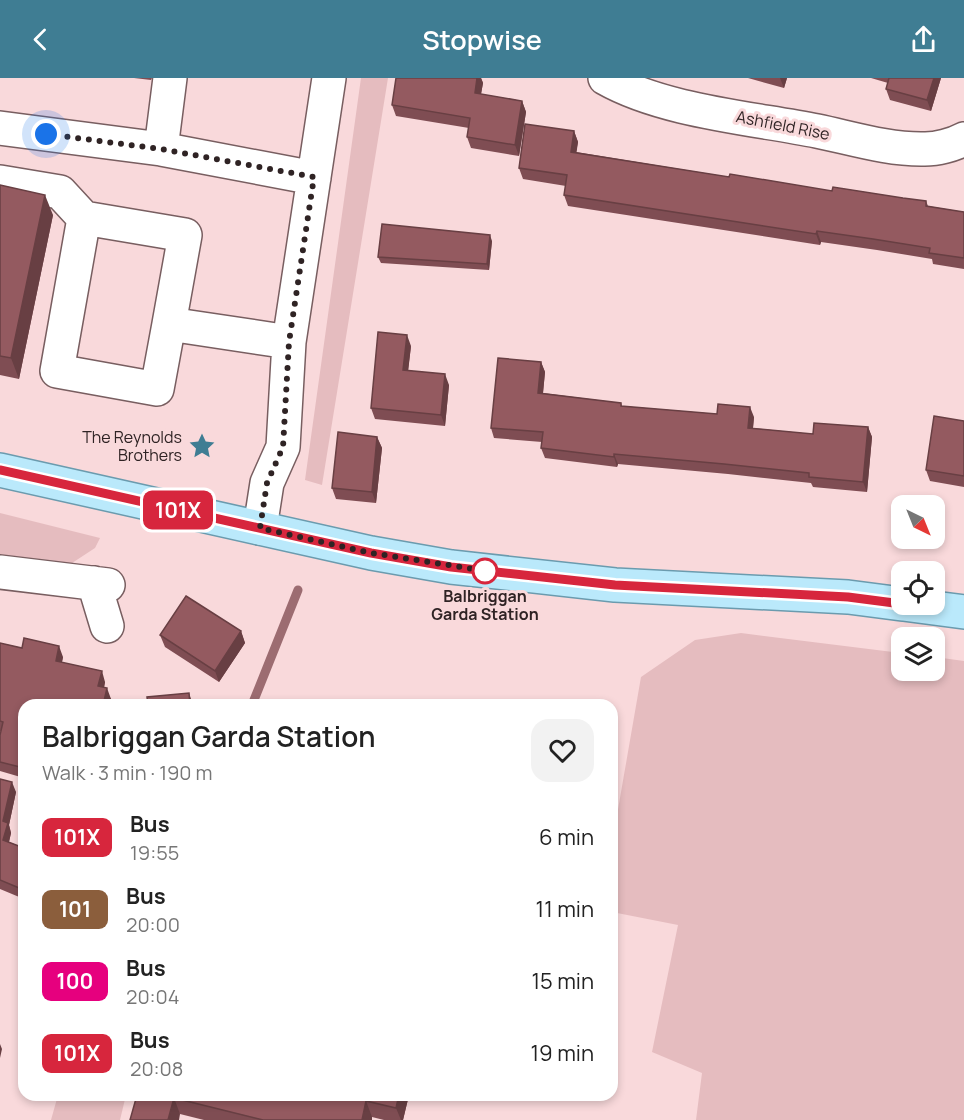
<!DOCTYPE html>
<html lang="en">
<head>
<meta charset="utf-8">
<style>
	:root { --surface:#fff; --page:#f2f2f2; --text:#222; --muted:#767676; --accent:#3f7d93 }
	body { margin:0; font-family:Manrope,sans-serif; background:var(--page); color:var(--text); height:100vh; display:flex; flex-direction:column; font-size:22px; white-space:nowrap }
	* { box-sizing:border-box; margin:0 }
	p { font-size:20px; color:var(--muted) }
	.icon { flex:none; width:33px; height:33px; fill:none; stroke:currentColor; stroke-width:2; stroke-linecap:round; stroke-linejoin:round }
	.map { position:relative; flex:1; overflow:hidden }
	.sheet { position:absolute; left:18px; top:621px; width:600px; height:402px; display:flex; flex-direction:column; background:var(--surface); border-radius:18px; box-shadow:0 3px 9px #0003 }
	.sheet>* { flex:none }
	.badge { padding:0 12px; border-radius:9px; font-size:21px; line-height:39px }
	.needle { width:39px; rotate:137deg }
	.buttons { position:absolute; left:891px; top:417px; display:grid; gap:12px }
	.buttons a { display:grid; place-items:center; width:54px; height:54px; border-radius:12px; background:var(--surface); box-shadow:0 3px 9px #0003; font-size:30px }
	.you { position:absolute; width:30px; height:30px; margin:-15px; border:4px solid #fff; border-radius:50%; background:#1a73e8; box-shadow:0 0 0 9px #1a73e833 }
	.map>.badge { position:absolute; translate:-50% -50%; box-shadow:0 0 0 3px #fff }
	.round { display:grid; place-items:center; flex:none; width:63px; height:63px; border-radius:18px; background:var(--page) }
	.head { display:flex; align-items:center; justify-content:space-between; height:102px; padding:0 24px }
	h1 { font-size:28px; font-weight:600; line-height:45px }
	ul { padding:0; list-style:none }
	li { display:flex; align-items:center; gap:18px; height:72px; padding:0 24px }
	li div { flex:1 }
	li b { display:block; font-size:22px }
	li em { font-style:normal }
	li .badge { min-width:66px; font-weight:700; text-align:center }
	header { display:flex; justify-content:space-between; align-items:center; height:78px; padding:0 24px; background:var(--accent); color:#fff; font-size:27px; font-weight:600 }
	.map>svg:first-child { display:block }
	.green { fill:#e5bcbf }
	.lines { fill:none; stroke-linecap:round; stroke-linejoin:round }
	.stream { stroke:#9c6c71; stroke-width:9 }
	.minor-casing { stroke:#785e60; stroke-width:36 }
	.major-casing { stroke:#6b9bae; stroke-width:36 }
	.minor { stroke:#fff; stroke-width:33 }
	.major { stroke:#bae9fb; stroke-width:33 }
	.wall { fill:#7f4d53 }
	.shaded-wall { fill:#683f43 }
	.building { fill:#945a60; stroke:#683f43; stroke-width:1.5 }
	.line-casing { stroke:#fff; stroke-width:14 }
	.line { stroke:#d7263d; stroke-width:9 }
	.walk { stroke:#2f2324; stroke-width:6; stroke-dasharray:0 10.8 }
	.stop-dot { fill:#fff; stroke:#d7263d; stroke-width:3 }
	.labels { text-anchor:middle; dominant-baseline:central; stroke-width:6; stroke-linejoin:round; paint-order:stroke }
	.street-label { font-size:16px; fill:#2f2324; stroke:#f9d9db }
	.poi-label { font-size:16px; fill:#2f2324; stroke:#f9d9db; text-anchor:end }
	.stop-label { font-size:16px; font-weight:bold; fill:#2f2324; stroke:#f9d9db }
</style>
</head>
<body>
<header><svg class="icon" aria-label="back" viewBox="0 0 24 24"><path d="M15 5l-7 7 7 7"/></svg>Stopwise<svg class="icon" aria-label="share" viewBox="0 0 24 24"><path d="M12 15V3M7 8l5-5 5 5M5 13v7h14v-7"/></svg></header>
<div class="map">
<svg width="964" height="1042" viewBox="0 0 964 1042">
	<rect width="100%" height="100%" fill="#f9d9db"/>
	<path class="green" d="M361 0H388L322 407 305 402Z
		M0 435 100 460 95 470 69 487 0 481Z
		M741 555 901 575 902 592H934L935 579 964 583V1042H696L702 995 652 974 678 847 612 834V766L641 599 695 562Z
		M58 1017H126L120 1042H51Z"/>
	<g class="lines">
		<path class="stream" d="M252 627 298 512"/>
		<g class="minor-casing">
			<path id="minor" d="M605 0C663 33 751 40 817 53 851 60 889 72 925 71 937 71 953 67 964 61
				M0 50 161 71 314 100
				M161 71 170 0
				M0 104 60 114 84 140
				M169 246 185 157 84 140 57 293 157 311 169 246 289 264
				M260 450 267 405 283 369 289 264 329 0
				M0 494 108 507
				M94 505 107 548"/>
		</g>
		<g class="major-casing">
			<path id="major" d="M0 392 371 475 451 489 615 507 848 519 902 526
				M903 526 964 534"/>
		</g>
		<use href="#minor" class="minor"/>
		<use href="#major" class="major"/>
	</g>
	<path class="wall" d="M134 0H152L151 2Z
		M396 0H481L483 5 481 16 522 23 526 34 519 78 471 70 467 59 469 50 396 38 392 27Z
		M748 0H787L784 10Z
		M871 0H941L931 33 890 22 886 11 888 5Z
		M574 53 578 64 576 74 729 99 832 113 926 123 928 128 964 134V191L933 186 932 181 877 172 821 164 820 167 568 128 564 117 566 108 523 101 519 90Z
		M0 107 53 137 19 301 0 297Z
		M492 163 489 192 381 185 378 179Z
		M411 268 408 292 449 307 445 348 375 341 371 330Z
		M541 284 545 294 543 315 621 325 622 328 754 339 753 350 813 356 868 349 872 359 867 414 813 409 811 405 728 396 618 386 617 389 545 380 541 370 542 364 494 360 491 350Z
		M964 343V409L930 403 926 392Z
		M377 359 382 370 376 425 336 421 332 410Z
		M241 553 245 565 219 604 165 569 160 557Z
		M0 565 63 579 62 584 105 604 104 610 111 621 110 623 24 627V700L0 693V657L1 653H0Z
		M0 701 16 714 9 747 11 755 9 764 24 770V821L0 811Z
		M137 1017H409L403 1042H384L372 1039V1042H204L180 1036Z"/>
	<path class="shaded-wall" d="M477 0H481L483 5 479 27 475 15Z
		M780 0H787L784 10Z
		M934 0H941L931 33 927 22Z
		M522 23 526 34 519 78 515 67Z
		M574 53 578 64 575 85 571 74Z
		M45 117 53 137 19 301 11 280Z
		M817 153 821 164 820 167 816 156Z
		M490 157 492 163 489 192 487 186Z
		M407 257 411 268 407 303 403 292Z
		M541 284 545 294 542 325 538 315Z
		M445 296 449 307 445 348 441 337Z
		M750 329 754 339 752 360 748 350Z
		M868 349 872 359 867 414 863 404Z
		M377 359 382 370 376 425 372 414Z
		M614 376 618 386 617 389 614 379Z
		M241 553 245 565 219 604 215 593Z
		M59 568 63 579 60 593 56 583Z
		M102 593 105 604 102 619 98 608Z
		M107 610 111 621 110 623 112 627H106L104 623Z
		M189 615 193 627H190Z
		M12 704 16 714 9 747 11 755 7 772 3 762V743Z
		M0 966 2 971 0 980Z
		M399 1017H409L403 1042H401L396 1030Z
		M174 1020 180 1036 179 1042H168Z
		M366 1023 372 1039V1042H362Z"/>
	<path class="building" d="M396 0H477L475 15 522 23 515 67 467 59 470 40 392 27Z
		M889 0H934L927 22 886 11Z
		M525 46 574 53 571 74 729 99 730 96 832 113 833 109 903 120 926 123V128L964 134V180L929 175 930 170 873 161 817 153 816 156 564 117 567 97 519 90Z
		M0 107 45 117 11 280 0 278Z
		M382 146 490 157 487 186 378 179Z
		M378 254 407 257 403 292 445 296 441 337 371 330Z
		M498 280 541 284 538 315 621 325V328L717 336 718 326 750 329 748 350 813 356 814 345 868 349 863 404 809 399V395L724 386 614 376V379L541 370 543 354 491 350Z
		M934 338 964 343V398L926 392Z
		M338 354 377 359 372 414 332 410Z
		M186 518 241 553 215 593 160 557Z
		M24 560 59 568 56 583 102 593 98 608 107 610 104 623H110L109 627H24V690L0 684V657L3 644 0 643V565L22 570Z
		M189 615 190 627H148L147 619Z
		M0 701 12 704 3 743 8 745 3 762 24 770V812L0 802Z
		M137 1017H399L396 1030 366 1023 362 1042H263L174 1020 168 1042H130Z"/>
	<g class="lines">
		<g class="line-casing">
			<path id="line" d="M0 392 371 475 451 489 615 507 848 519 902 526"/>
		</g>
		<use href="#line" class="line"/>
		<path class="walk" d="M46 56 161 71 314 99 289 264 283 369 267 405 260 450 371 475 493 494 485 493"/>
	</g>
	<defs>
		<g id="sight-bare" transform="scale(2.07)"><path d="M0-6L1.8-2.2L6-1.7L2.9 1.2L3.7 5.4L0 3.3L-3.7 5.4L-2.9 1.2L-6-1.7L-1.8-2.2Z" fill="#3f7d93" stroke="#f9d9db" stroke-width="2.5" paint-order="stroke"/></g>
	</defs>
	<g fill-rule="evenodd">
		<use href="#sight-bare" x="202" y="368"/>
	</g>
	<circle class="stop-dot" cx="485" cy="493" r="12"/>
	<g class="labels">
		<g class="street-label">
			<text transform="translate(783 47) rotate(11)">Ashfield Rise</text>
		</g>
		<g class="poi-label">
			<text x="182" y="359">The Reynolds<tspan x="182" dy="18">Brothers</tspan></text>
		</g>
		<g class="stop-label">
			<text x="485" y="518">Balbriggan<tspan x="485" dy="18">Garda Station</tspan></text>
		</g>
	</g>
</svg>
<div class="buttons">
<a><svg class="needle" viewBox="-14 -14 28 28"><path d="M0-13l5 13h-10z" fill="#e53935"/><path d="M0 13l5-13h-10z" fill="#767676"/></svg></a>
<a><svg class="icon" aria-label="locate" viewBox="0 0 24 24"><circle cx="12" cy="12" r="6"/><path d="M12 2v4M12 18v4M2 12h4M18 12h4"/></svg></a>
<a><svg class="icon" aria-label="layers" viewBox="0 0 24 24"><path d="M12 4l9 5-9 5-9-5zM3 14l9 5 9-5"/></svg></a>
</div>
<div class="you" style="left:46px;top:56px"></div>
<b class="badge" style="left:178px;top:432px;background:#d7263d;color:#fff">101X</b>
<section class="sheet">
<div class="head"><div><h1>Balbriggan Garda Station</h1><p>Walk · 3 min · 190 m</p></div><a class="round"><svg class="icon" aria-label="heart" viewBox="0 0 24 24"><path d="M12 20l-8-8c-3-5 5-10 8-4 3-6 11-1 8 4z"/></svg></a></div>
<ul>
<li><span class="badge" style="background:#d7263d;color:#fff">101X</span><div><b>Bus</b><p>19:55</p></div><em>6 min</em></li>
<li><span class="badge" style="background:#8b5e3c;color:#fff">101</span><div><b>Bus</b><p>20:00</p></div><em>11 min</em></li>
<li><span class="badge" style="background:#e6007e;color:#fff">100</span><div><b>Bus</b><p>20:04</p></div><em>15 min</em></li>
<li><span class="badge" style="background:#d7263d;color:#fff">101X</span><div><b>Bus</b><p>20:08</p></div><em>19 min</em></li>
</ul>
</section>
</div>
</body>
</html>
